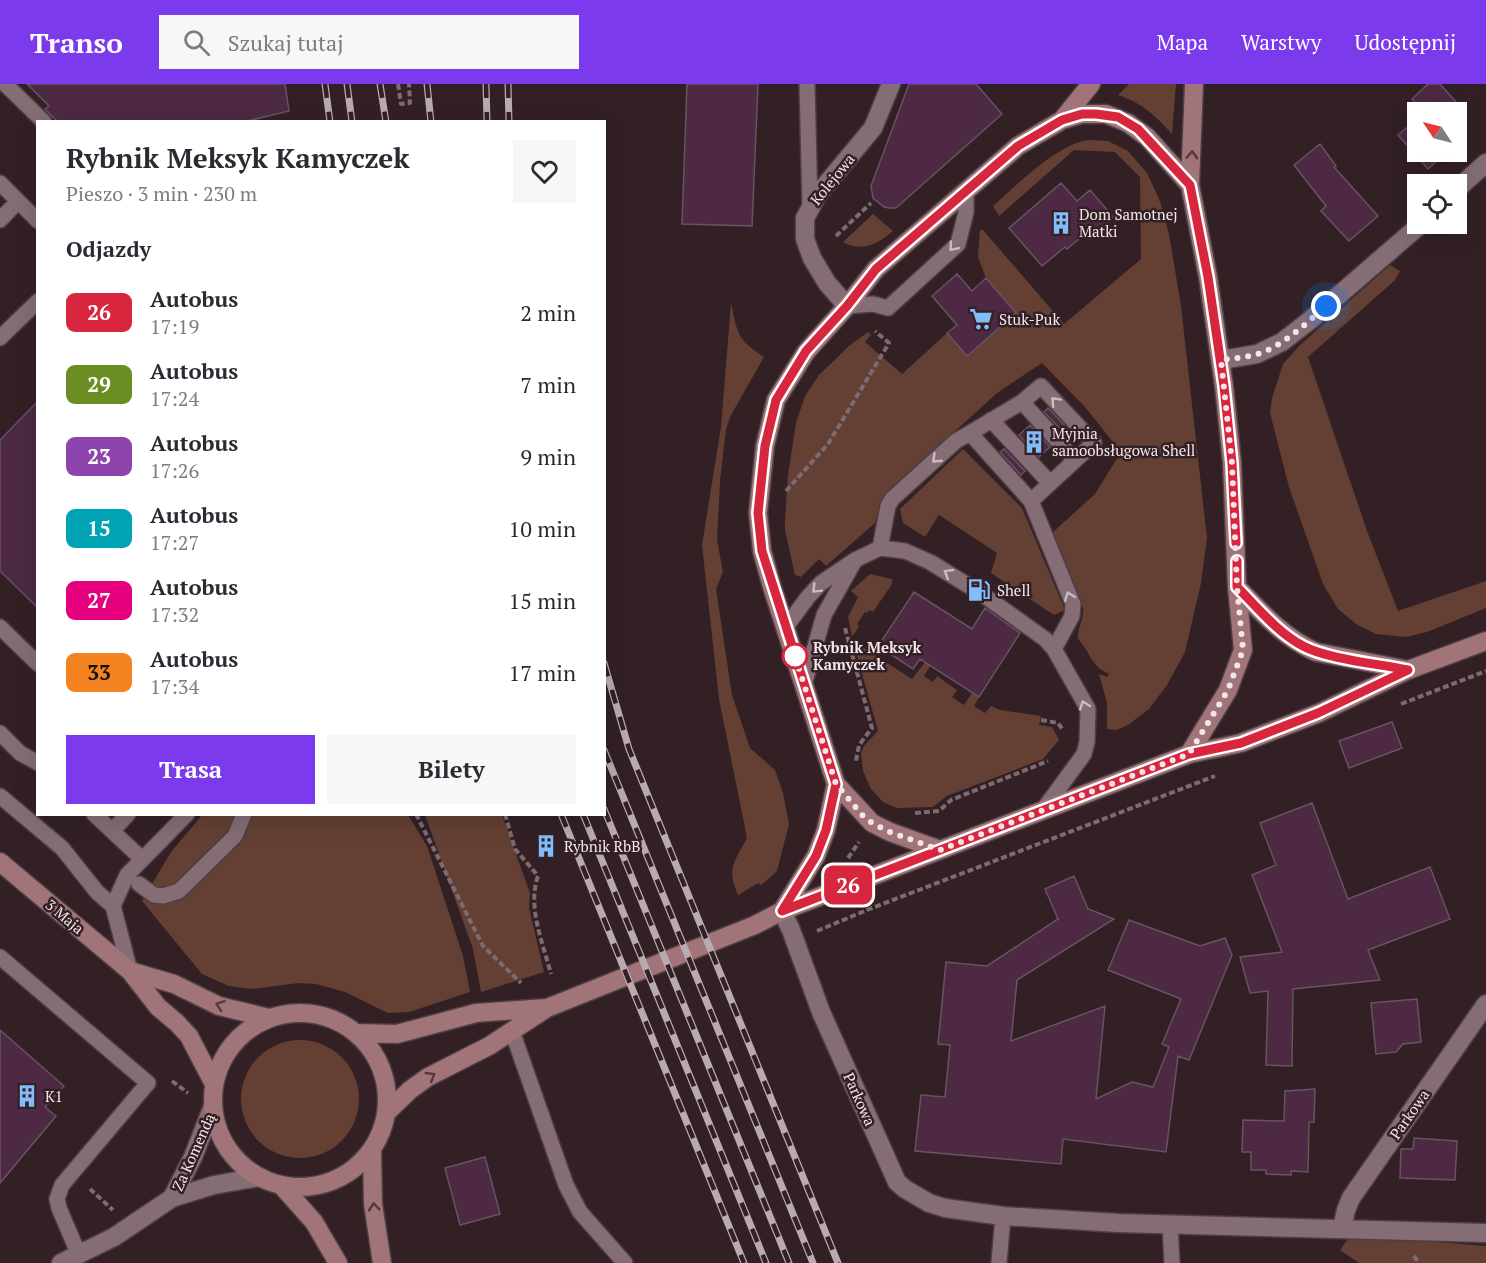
<!DOCTYPE html>
<html lang="pl">
<head>
<meta charset="utf-8">
<style>
	:root { --surface:#fff; --page:#f7f7f7; --text:#2b2b33; --muted:#7c7c81; --accent:#7c3aed }
	body { margin:0; font-family:"PT Serif",serif; background:var(--page); color:var(--text); height:100vh; display:flex; flex-direction:column; font-size:22px; white-space:nowrap }
	* { box-sizing:border-box; margin:0 }
	p { font-size:20px; color:var(--muted) }
	.icon { flex:none; width:33px; height:33px; fill:none; stroke:currentColor; stroke-width:2; stroke-linecap:round; stroke-linejoin:round }
	.map { position:relative; flex:1; overflow:hidden }
	.details { position:absolute; left:36px; top:36px; width:570px; height:696px; display:flex; flex-direction:column; background:var(--surface); border-radius:0px; box-shadow:0 6px 24px #0002 }
	.details>* { flex:none }
	.badge { padding:0 12px; border-radius:9px; font-size:21px; line-height:39px }
	.needle { width:39px; rotate:305deg }
	.tools { position:absolute; left:1407px; top:18px; display:grid; gap:12px }
	.tools a { display:grid; place-items:center; width:60px; height:60px; border-radius:0px; background:var(--surface); box-shadow:0 6px 24px #0002; font-size:30px }
	.you { position:absolute; width:30px; height:30px; margin:-15px; border:4px solid #fff; border-radius:50%; background:#1a73e8; box-shadow:0 0 0 9px #1a73e833 }
	.map>.badge { position:absolute; translate:-50% -50%; box-shadow:0 0 0 3px #fff }
	h2 { padding:0 30px; font-size:22px; line-height:54px }
	.round { display:grid; place-items:center; flex:none; width:63px; height:63px; border-radius:0px; background:var(--page) }
	.headline { display:flex; align-items:center; justify-content:space-between; height:102px; padding:0 30px }
	h1 { font-size:28px; font-weight:800; line-height:45px }
	.action { display:flex; gap:12px; margin-top:auto; padding:12px 30px }
	.action a { flex:1; height:69px; border-radius:0px; background:var(--accent); color:#fff; font-size:24px; font-weight:800; line-height:69px; text-align:center }
	.action a+a { background:var(--page); color:var(--text) }
	ul { padding:0; list-style:none }
	li { display:flex; align-items:center; gap:18px; height:72px; padding:0 30px }
	li div { flex:1 }
	li b { display:block; font-size:22px }
	li em { font-style:normal }
	li .badge { min-width:66px; font-weight:700; text-align:center }
	header { display:flex; align-items:center; gap:36px; box-sizing:border-box; height:84px; padding:0 30px; background:var(--accent); color:#fff }
	header strong { font-size:28px }
	nav { display:flex; gap:33px; margin-inline-start:auto; font-size:21px }
	.search { width:420px; height:54px; background:var(--page); display:flex; align-items:center; gap:15px; box-sizing:border-box; padding:0 21px; border-radius:0px; color:var(--muted); font-size:22px }
	.map>svg:first-child { display:block }
	.green { fill:#634033 }
	.building { fill:#4d2944; stroke:#665461; stroke-width:1.5 }
	.lines { fill:none; stroke-linecap:round; stroke-linejoin:round }
	.lane-casing { stroke:#4d3e43; stroke-width:18 }
	.street-casing { stroke:#4d3e43; stroke-width:21 }
	.secondary-casing { stroke:#4d3e43; stroke-width:21 }
	.path { stroke:#7c6c71; stroke-width:4; stroke-dasharray:6 3; stroke-linecap:butt }
	.lane { stroke:#846d74; stroke-width:15 }
	.street { stroke:#846d74; stroke-width:18 }
	.secondary { stroke:#a07478; stroke-width:18 }
	.rail-casing { stroke:#b9aaaf; stroke-width:7 }
	.rail { stroke:#322025; stroke-width:4.5; stroke-dasharray:14; stroke-linecap:butt }
	.oneway { stroke:#53393e }
	.oneway2 { stroke:#ccbcc1 }
	.line-casing { stroke:#fff; stroke-width:14 }
	.line { stroke:#d7263d; stroke-width:9 }
	.walk { stroke:#f3e6ea; stroke-width:6; stroke-dasharray:0 10.8 }
	.stop-dot { fill:#fff; stroke:#d7263d; stroke-width:3 }
	.labels { text-anchor:middle; dominant-baseline:central; stroke-width:5; stroke-linejoin:round; paint-order:stroke }
	.street-label { font-size:15px; fill:#f3e6ea; stroke:#322025 }
	.poi-label { font-size:15px; fill:#f3e6ea; stroke:#322025; text-anchor:start }
	.stop-label { font-size:15px; font-weight:bold; fill:#f3e6ea; stroke:#322025; text-anchor:start }
</style>
</head>
<body>
<header>
<strong>Transo</strong>
<div class="search"><svg class="icon" aria-label="search" viewBox="0 0 24 24"><circle cx="10" cy="10" r="6"/><path d="M15 15l6 6"/></svg>Szukaj tutaj</div>
<nav><a>Mapa</a><a>Warstwy</a><a>Udostępnij</a></nav>
</header>
<div class="map">
<svg width="1486" height="1179" viewBox="0 0 1486 1179">
	<rect width="100%" height="100%" fill="#322025"/>
	<path class="green" d="M1129 0H1176L1172 50C1155 31 1142 19 1118 11Z
		M1090 56 1108 57 1128 67 1147 89 1160 117 1169 150 1181 222 1207 454 1201 499 1185 568 1167 601 1149 625 1128 641 1117 646 1107 645V619L1099 590 1107 593 1109 590C1090 581 1091 569 1078 555 1077 544 1084 536 1083 524L1052 449 1095 410 1121 368 1085 323 1042 279 997 309 885 411 882 417 875 439 826 482 819 475 801 493 795 491 785 446V436L788 391 796 339 805 312 819 291 849 262 868 248 871 251 865 258 902 290 947 249 967 272 1016 229 986 194 978 173 980 146H983L1064 240 1141 175 1140 93 1115 68 1074 66 999 132 993 122C1016 102 1059 58 1090 56Z
		M873 130 893 147C879 159 862 169 843 158Z
		M1390 181 1400 187 1394 197 1308 273 1367 447 1398 527 1486 497V524L1427 548 1406 553 1376 550 1356 540 1338 525 1323 500 1289 403 1270 329 1272 314 1283 280 1299 262Z
		M731 219C738 251 737 255 764 273L731 331 726 345 720 397 717 456 723 488 716 505 732 611 750 664 775 686 783 709 789 740 777 787 761 801 758 799 738 811C726 784 735 777 747 754L719 615 702 461 721 343Z
		M963 365 1022 424 1065 526 1054 531 991 489 997 469 939 431 925 453 903 439 900 425Z
		M870 490 892 495V500L873 528 870 526 867 529 865 528 857 540 859 542 852 553 848 533 858 513 851 507Z
		M853 557 912 595 925 578 930 582 924 592 933 598 937 592 957 606 952 613 964 621 972 609 979 613 974 622 985 629 991 622 1000 626 1041 632 1039 641 1052 643 1059 656 1043 675 947 712 933 723 897 724 883 718 871 705 863 687 861 669 864 662 878 647Z
		M202 731H408L427 762 463 872 470 908 409 928 388 929 345 908 316 900 299 899 252 905 229 902 202 890 142 817 171 768Z
		M425 731H502L530 809 529 824 544 888 481 908 473 865Z
		M241 1015a59 59 0 1 1 118 0a59 59 0 1 1-118 0Z
		M1351 1151 1486 1162V1179H1359L1340 1166Z"/>
	<path class="building" d="M27 0H285L289 27 243 38H58L45 25 49 22Z
		M687 0H758L752 142 682 140Z
		M909 0H976L1002 30 896 124H889L884 123 873 114 871 102Z
		M1428 0H1440L1464 27 1456 34V28H1424L1412 15Z
		M1418 34V68H1447L1428 85 1398 51Z
		M1320 60 1336 82 1334 83 1378 132 1349 157 1321 127 1326 122 1294 81Z
		M1061 99 1077 117 1090 106 1114 134 1090 155 1085 150 1067 165 1065 163 1042 182 1009 144Z
		M957 190 972 207 986 194 1016 229 967 272 947 249 957 241 932 212Z
		M38 317V524L0 487V356Z
		M1048 324 1069 346 1065 350 1044 328Z
		M1030 341 1050 363 1039 373 1019 351Z
		M1004 365 1025 387 1021 391 1000 368Z
		M914 508 972 545 985 524 1020 549 979 613 920 575 913 585 878 562Z
		M1392 638 1402 664 1349 684 1339 657Z
		M1312 719 1348 815 1430 783 1450 835 1368 866 1380 896 1293 905 1292 982 1266 981 1268 907 1250 909 1240 873 1282 868 1252 791 1276 781 1260 739Z
		M1074 792 1088 825 1114 835 1017 896 1011 957 1105 922 1096 1015 1132 998 1153 1003 1169 963 1162 960 1181 915 1108 886 1129 836 1200 862 1225 854 1232 871 1189 976 1178 972 1166 1068 1063 1055 1061 1080 915 1067 921 1011 945 1013 950 961 938 960 946 878 987 882 1058 835 1045 805Z
		M1417 915 1421 958 1403 960 1396 968 1376 970 1371 919Z
		M0 946 64 1002 45 1023 56 1032 0 1099Z
		M1315 1005 1314 1038H1309L1308 1088 1291 1087V1091L1266 1090V1086H1251V1068H1242L1243 1036 1284 1037 1285 1007Z
		M1414 1054 1457 1057 1455 1096 1400 1094 1401 1065H1413Z
		M485 1073 500 1130 460 1141 445 1084Z"/>
	<g class="lines">
		<g class="lane-casing">
			<path id="lane" d="M5 0 44 38
				M807 0 810 122
				M0 99 38 137
				M0 136 18 117
				M847 222 873 220 888 224 958 160 966 128V108
				M0 254 38 217
				M1022 318 1075 376
				M991 336 1050 399
				M970 349 1022 318 1041 302 1094 359 1031 417
				M880 464 888 422 892 415 956 357 970 349 1031 417 1073 520 1072 532 1054 565
				M0 543 38 580
				M785 544 808 513 821 499 855 476 880 464 905 467 930 478 982 510 1045 555 1054 565 1088 625 1087 658 1084 670 1043 726
				M804 601 824 531 854 478
				M0 649 20 669 38 679
				M0 712 62 764 97 808 113 822 130 887
				M94 730 142 775
				M112 747 128 730
				M139 800 154 811 163 812 179 807 235 752 244 730
				M113 822 127 791 187 730
				M0 873 148 999 62 1101 57 1115 59 1124 79 1171
				M512 947 566 1101 580 1128 625 1179
				M1170 1140 1172 1179
				M999 1179 1003 1132"/>
		</g>
		<g class="street-casing">
			<path id="street" d="M1456 106 1486 79
				M847 222 827 199 812 174 805 155V134L818 110 873 44 891 0
				M1221 276 1257 270 1282 258 1309 237 1421 140
				M782 827 791 846 821 928 897 1098 905 1105 929 1119 945 1124 1003 1132 1118 1139 1486 1149
				M172 1114 193 1073 213 1022
				M1342 1145 1346 1126 1351 1114 1486 920
				M61 1179 114 1153 172 1114 214 1101 260 1093"/>
		</g>
		<g class="secondary-casing">
			<path id="secondary" d="M1062 36 1091 0
				M1190 101 1194 0
				M1237 503C1261 528 1284 554 1316 568L1408 586
				M940 766 890 748 872 739 836 700 772 503 762 467 758 429 765 362 776 316 806 268 847 222 876 185 1018 62 1062 36 1082 30H1106L1128 39 1147 53 1190 101 1208 193 1224 302 1232 379 1237 503 1243 566 1228 606 1189 670
				M0 778 130 887 158 923 177 939 189 952 214 1000
				M782 827 816 772 826 746 836 700
				M130 887 174 900 219 922 269 934
				M213 1016a87 87 0 1 1 174 0a87 87 0 1 1-174 0Z
				M356 949 397 950 476 929 546 924
				M386 1029 410 1006 428 993 489 962 547 924 755 841 782 827 1189 670 1241 659 1319 629 1408 586 1486 557
				M372 1065 373 1120 382 1179
				M281 1101 314 1138 338 1179"/>
		</g>
		<path class="path" d="M398 0 401 20 410 19 409 0
			M836 152 871 119
			M786 407 828 360 889 259 875 247
			M845 544 872 644 859 661 856 677
			M1401 620 1486 587
			M1041 636 1058 639 1063 646
			M915 729 939 727 951 716 1048 677
			M416 730 483 862 521 899
			M505 730 515 765 538 792C527 823 543 859 551 890
			M848 774 859 758
			M817 847 867 826 1215 692
			M172 997 188 1009
			M90 1105 113 1126
			M1414 1172 1419 1179"/>
		<use href="#lane" class="lane"/>
		<use href="#street" class="street"/>
		<use href="#secondary" class="secondary"/>
		<g class="rail-casing">
			<path id="rail" d="M325 0 330 38
				M347 0 352 38
				M380 0 386 38
				M427 0 431 38
				M486 0 487 38
				M508 0 509 38
				M604 579 629 665 838 1179
				M604 666 813 1179
				M604 725 789 1179
				M561 730 744 1179
				M583 730 766 1179"/>
		</g>
		<use href="#rail" class="rail"/>
	</g>
	<defs><path id="oneway-chevron" d="M-2-3.5L2.5 0L-2 3.5" fill="none" stroke-width="1.6" stroke-linecap="round" stroke-linejoin="round" transform="scale(1.5)"/></defs>
	<g class="oneway">
		<use href="#oneway-chevron" transform="translate(1192 71) rotate(-87)"/>
		<use href="#oneway-chevron" transform="translate(220 921) rotate(-161)"/>
		<use href="#oneway-chevron" transform="translate(431 992) rotate(-31)"/>
		<use href="#oneway-chevron" transform="translate(374 1123) rotate(-95)"/>
	</g>
	<g class="oneway2">
		<use href="#oneway-chevron" transform="translate(953 163) rotate(130)"/>
		<use href="#oneway-chevron" transform="translate(1055 317) rotate(-133)"/>
		<use href="#oneway-chevron" transform="translate(936 375) rotate(137)"/>
		<use href="#oneway-chevron" transform="translate(948 489) rotate(-149)"/>
		<use href="#oneway-chevron" transform="translate(816 505) rotate(135)"/>
		<use href="#oneway-chevron" transform="translate(1069 512) rotate(-111)"/>
		<use href="#oneway-chevron" transform="translate(1084 621) rotate(-111)"/>
	</g>
	<g class="lines">
		<g class="line-casing">
			<path id="line" d="M1236 459 1232 379 1224 302 1208 193 1190 101 1138 45 1118 33 1096 30H1082L1062 36 1018 62 876 185 847 222 806 267 776 316 765 362 758 429 762 467 836 700 826 746 816 772 782 827 1189 670 1241 659 1318 629 1408 586C1380 580 1327 575 1303 562 1277 548 1258 524 1237 503V477"/>
		</g>
		<use href="#line" class="line"/>
		<path class="walk" d="M795 572 792 563 836 700 863 732 872 739 890 748 940 766 1189 670 1228 606 1243 566 1237 503 1232 379 1221 276C1237 274 1253 273 1268 266 1289 256 1308 238 1326 222"/>
	</g>
	<defs>
		<g id="building-bare" transform="scale(1.8)"><path d="M-4-6H4V6H1V3H-1V6H-4ZM-2.5-4.3h1.7v1.8h-1.7ZM.8-4.3h1.7v1.8H.8ZM-2.5-1h1.7V.8h-1.7ZM.8-1h1.7V.8H.8Z" fill="#83bcfb" stroke="#322025" stroke-width="2.5" paint-order="stroke"/></g>
		<g id="supermarket-bare" transform="scale(1.8)"><path d="M-6-5.5h2.5l.6 2H6L4.5 2H-2.5L-4.4-4H-6ZM-1.5 3.2a1.3 1.3 0 1 0 .1 0ZM3 3.2a1.3 1.3 0 1 0 .1 0Z" fill="#83bcfb" stroke="#322025" stroke-width="2.5" paint-order="stroke"/></g>
		<g id="fuel-bare" transform="scale(1.8)"><path d="M-5.5-6h7V0h2V4h1.3V-2.5L3-4.5l.8-.8L6-3V5H2.5V1h-1V6h-7ZM-4.2-4.7v3.2H.2V-4.7Z" fill="#83bcfb" stroke="#322025" stroke-width="2.5" paint-order="stroke"/></g>
	</defs>
	<g fill-rule="evenodd">
		<use href="#building-bare" x="1061" y="139"/>
		<use href="#supermarket-bare" x="981" y="235"/>
		<use href="#building-bare" x="1034" y="358"/>
		<use href="#fuel-bare" x="979" y="506"/>
		<use href="#building-bare" x="546" y="762"/>
		<use href="#building-bare" x="27" y="1012"/>
	</g>
	<circle class="stop-dot" cx="795" cy="572" r="12"/>
	<g class="labels">
		<g class="street-label">
			<text transform="translate(832 95) rotate(-51)">Kolejowa</text>
			<text transform="translate(65 832) rotate(40)">3 Maja</text>
			<text transform="translate(860 1015) rotate(66)">Parkowa</text>
			<text transform="translate(1409 1030) rotate(-55)">Parkowa</text>
			<text transform="translate(193 1068) rotate(-66)">Za Komendą</text>
		</g>
		<g class="poi-label">
			<text x="1079" y="130">Dom Samotnej<tspan x="1079" dy="17">Matki</tspan></text>
			<text x="999" y="235">Stuk-Puk</text>
			<text x="1052" y="349">Myjnia<tspan x="1052" dy="17">samoobsługowa Shell</tspan></text>
			<text x="997" y="506">Shell</text>
			<text x="564" y="762">Rybnik RbB</text>
			<text x="45" y="1012">K1</text>
		</g>
		<g class="stop-label">
			<text x="813" y="563">Rybnik Meksyk<tspan x="813" dy="17">Kamyczek</tspan></text>
		</g>
	</g>
</svg>
<div class="tools">
<a><svg class="needle" viewBox="-14 -14 28 28"><path d="M0-13l5 13h-10z" fill="#e53935"/><path d="M0 13l5-13h-10z" fill="#7c7c81"/></svg></a>
<a><svg class="icon" aria-label="locate" viewBox="0 0 24 24"><circle cx="12" cy="12" r="6"/><path d="M12 2v4M12 18v4M2 12h4M18 12h4"/></svg></a>
</div>
<div class="you" style="left:1326px;top:222px"></div>
<b class="badge" style="left:848px;top:801px;background:#d7263d;color:#fff">26</b>
<section class="details">
<div class="headline"><div><h1>Rybnik Meksyk Kamyczek</h1><p>Pieszo · 3 min · 230 m</p></div><a class="round"><svg class="icon" aria-label="heart" viewBox="0 0 24 24"><path d="M12 20l-8-8c-3-5 5-10 8-4 3-6 11-1 8 4z"/></svg></a></div>
<h2>Odjazdy</h2>
<ul>
<li><span class="badge" style="background:#d7263d;color:#fff">26</span><div><b>Autobus</b><p>17:19</p></div><em>2 min</em></li>
<li><span class="badge" style="background:#6b8e23;color:#fff">29</span><div><b>Autobus</b><p>17:24</p></div><em>7 min</em></li>
<li><span class="badge" style="background:#8e44ad;color:#fff">23</span><div><b>Autobus</b><p>17:26</p></div><em>9 min</em></li>
<li><span class="badge" style="background:#00a3b4;color:#fff">15</span><div><b>Autobus</b><p>17:27</p></div><em>10 min</em></li>
<li><span class="badge" style="background:#e6007e;color:#fff">27</span><div><b>Autobus</b><p>17:32</p></div><em>15 min</em></li>
<li><span class="badge" style="background:#f58220;color:#111">33</span><div><b>Autobus</b><p>17:34</p></div><em>17 min</em></li>
</ul>
<div class="action"><a>Trasa</a><a>Bilety</a></div>
</section>
</div>
</body>
</html>
